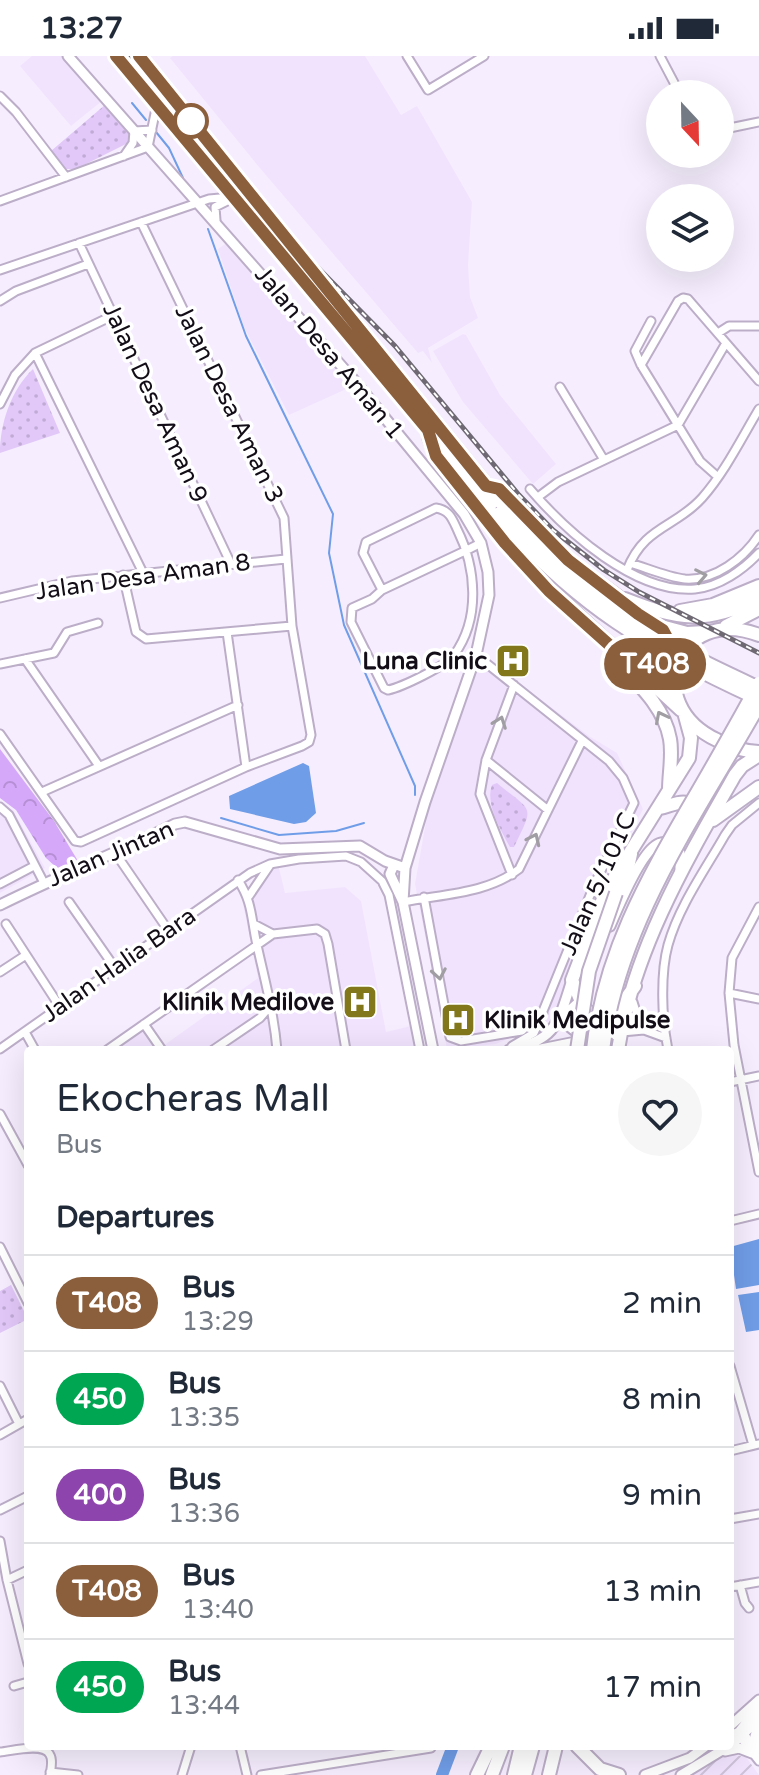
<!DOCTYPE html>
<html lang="en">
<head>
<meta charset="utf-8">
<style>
	:root { --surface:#fff; --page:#f6f6f7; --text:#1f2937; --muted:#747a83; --line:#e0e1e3 }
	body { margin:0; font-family:"Varela Round",sans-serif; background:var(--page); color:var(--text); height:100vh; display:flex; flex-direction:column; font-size:30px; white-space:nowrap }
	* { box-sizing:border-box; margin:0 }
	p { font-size:26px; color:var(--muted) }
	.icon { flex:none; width:44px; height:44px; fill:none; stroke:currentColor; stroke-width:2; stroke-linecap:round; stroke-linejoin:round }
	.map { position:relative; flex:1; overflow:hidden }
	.panel { position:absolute; left:24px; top:990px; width:710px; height:704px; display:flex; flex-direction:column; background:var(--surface); border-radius:8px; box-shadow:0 8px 32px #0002 }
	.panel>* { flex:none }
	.badge { padding:0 16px; border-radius:26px; font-size:28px; line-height:52px }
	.needle { width:52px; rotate:158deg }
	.controls { position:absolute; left:646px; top:24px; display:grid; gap:16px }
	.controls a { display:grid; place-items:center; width:88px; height:88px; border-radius:50%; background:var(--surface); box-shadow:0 8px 32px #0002; font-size:40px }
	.map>.badge { position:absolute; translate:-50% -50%; box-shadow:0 0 0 4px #fff }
	h2 { padding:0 32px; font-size:30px; line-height:72px }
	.round { display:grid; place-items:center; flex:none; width:84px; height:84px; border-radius:42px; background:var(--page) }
	.overview { display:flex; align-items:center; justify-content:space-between; height:136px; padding:0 32px }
	h1 { font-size:38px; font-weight:600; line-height:60px }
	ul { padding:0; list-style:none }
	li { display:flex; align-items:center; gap:24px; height:96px; padding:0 32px; border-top:2px solid var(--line) }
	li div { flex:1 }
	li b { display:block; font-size:30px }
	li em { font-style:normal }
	li .badge { min-width:88px; font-weight:700; text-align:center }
	.status { display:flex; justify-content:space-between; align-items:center; height:56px; padding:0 40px; background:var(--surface); direction:ltr }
	.status svg { height:22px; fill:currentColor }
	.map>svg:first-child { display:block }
	.built { fill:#f1e3fe }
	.industrial { fill:url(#industrial-furrows) }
	.green { fill:url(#green-dots) }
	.forest { fill:url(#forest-crowns) }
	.water { fill:#709de7 }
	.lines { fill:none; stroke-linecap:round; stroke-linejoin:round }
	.stream { stroke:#709de7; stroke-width:2 }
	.river { stroke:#709de7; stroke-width:12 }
	.minor-casing { stroke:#bcaec8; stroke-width:11 }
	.tertiary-casing { stroke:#bcaec8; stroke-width:13 }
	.trunk-casing { stroke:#bcaec8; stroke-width:16 }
	.minor { stroke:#fff; stroke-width:7 }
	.tertiary { stroke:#fff; stroke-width:9 }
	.trunk { stroke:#fff; stroke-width:12 }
	.rail-casing { stroke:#6f6974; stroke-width:5 }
	.rail { stroke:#fff; stroke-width:2; stroke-dasharray:6; stroke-linecap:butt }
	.trunk-bridge-casing { stroke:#bcaec8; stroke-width:16; stroke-linecap:butt }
	.trunk-bridge { stroke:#fff; stroke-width:12 }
	.oneway { stroke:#a09ea2 }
	.line-casing { stroke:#fff; stroke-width:18 }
	.line { stroke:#8b5e3c; stroke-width:12 }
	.stop-dot { fill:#fff; stroke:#8b5e3c; stroke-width:4 }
	.labels { text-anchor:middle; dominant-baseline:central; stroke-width:7; stroke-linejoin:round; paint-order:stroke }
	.street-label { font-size:24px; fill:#120d16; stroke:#fff }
	.poi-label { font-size:24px; font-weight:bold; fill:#120d16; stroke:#fff; text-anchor:end }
</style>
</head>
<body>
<div class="status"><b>13:27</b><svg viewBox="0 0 49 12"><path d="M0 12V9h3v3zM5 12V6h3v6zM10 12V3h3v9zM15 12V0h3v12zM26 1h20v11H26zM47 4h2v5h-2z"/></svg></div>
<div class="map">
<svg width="759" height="1719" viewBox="0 0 759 1719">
	<defs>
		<pattern id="industrial-furrows" width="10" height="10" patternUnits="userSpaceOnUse" patternTransform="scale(2)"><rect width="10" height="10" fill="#f1e3fe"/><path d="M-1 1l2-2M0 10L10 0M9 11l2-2" fill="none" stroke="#cec2d9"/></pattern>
		<pattern id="green-dots" width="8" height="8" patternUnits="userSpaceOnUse" patternTransform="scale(2)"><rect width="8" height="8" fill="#e2c8f9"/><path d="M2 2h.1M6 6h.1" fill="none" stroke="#c1abd5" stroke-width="1.8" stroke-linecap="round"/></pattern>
		<pattern id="forest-crowns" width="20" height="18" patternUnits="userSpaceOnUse" patternTransform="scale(2)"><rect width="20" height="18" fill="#d5a8f9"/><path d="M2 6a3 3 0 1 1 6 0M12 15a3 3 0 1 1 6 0" fill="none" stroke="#b68fd5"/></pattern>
	</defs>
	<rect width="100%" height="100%" fill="#f6eefe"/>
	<path class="built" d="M32 0H63L102 45 71 70 20 10Z
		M173 0H365L401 59 417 50 472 146 468 209 470 241 478 262 428 292 432 307 423 295 418 297 259 111 170 2Z
		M228 186 353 330 289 359 244 271 218 193Z
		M463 278 466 279 500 339 556 408 533 428 463 346 433 295Z
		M479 596 589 680 617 697 643 753 595 849 552 964 496 988 447 993 415 828 429 749Z
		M0 746 13 754 45 812 0 837Z
		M279 812 285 837 345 831 361 845 386 976 419 968 425 994H112L148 969 163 990 258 922 243 848 251 828 270 814Z"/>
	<path class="industrial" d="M729 1698 746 1701 759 1719H689Z"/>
	<path class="green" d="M106 48 130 75V86L76 113H64L51 95Z
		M33 313 60 377 0 397C0 367 11 334 33 313Z
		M497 727C533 757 535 748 514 791H510C501 774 485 748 492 729Z
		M11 1229 28 1263 0 1277V1235Z"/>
	<path class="forest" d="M0 693 54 765 78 805 57 812 46 802 16 754 0 742Z"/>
	<path class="water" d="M303 707 309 710 316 757 306 766 294 768 230 753 229 740Z
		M759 1183V1229L736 1233 730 1191Z
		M759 1236V1274L746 1276 738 1239Z"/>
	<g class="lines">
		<path class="stream" d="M132 47 146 64
			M156 76 169 92 183 122
			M208 173 246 280 333 458 329 497 344 569 415 730V739
			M221 762 279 779 336 775 364 767"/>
		<path class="river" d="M442 1719 453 1690"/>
		<g class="minor-casing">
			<path id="minor" d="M407 0 428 34 484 0
				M660 0 680 38
				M0 40 16 56 66 121
				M720 74 759 66
				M124 100 133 87 134 75 152 74
				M0 145 148 91 157 48
				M216 164 215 151 227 145
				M79 187 231 508
				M0 214 209 143 220 142 236 146
				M0 245 16 235 88 208
				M651 265 635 295 641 309 700 405 718 421
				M718 277 729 270H759
				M35 297 143 517
				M641 309 678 245 683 242 688 243 759 325
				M560 331 604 404
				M0 348 15 319 35 297 114 259
				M530 433C566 475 635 538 695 533 719 531 743 514 759 497
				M538 441 558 426 678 369 726 287
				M630 507C647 512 667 521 685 523 715 525 744 502 759 479
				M627 514C644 470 675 472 702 442 725 416 741 383 759 353
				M123 519 136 576 146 583 292 570
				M382 534 363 497 366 486 436 452C449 454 452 462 457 473 476 511 481 562 454 599 446 610 402 631 388 634L384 632 351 566 352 552 372 543 382 534 467 494 481 487
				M0 542 72 525 286 503
				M227 576 246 711
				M25 603 99 710
				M0 608 54 597 67 576 98 567
				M0 678 75 785 81 786 246 711 302 690 309 686 311 679 292 570 284 462 141 166
				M486 704 548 754
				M42 736 238 649
				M0 751 9 759 44 827
				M116 798 168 874
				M512 819 480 738 486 704 514 629
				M238 824C253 847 251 863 257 889 265 925 274 958 277 994
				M0 828 34 810
				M249 840 270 809
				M424 841 450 981 461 985 522 975 543 955 595 827 634 747 623 722 609 705 476 599
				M69 846 115 912
				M403 846C442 838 487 838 519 813L582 685
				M759 851 732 902 729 937 734 989 759 1116
				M6 868 60 951
				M254 868 273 878
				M0 916 26 899
				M729 937 759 943
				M633 946 638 962 664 972
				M144 968 162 994
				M25 976 35 994
				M622 976 644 974 666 982
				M512 990 534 977 543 957
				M0 993 250 817 270 808 299 803 346 800 361 806 382 825 389 839 420 994
				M107 994 273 878 317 873 325 878 328 888 346 994
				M213 994 260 962 272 948
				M668 994C662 965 660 918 668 889 679 850 705 814 725 779L732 769 759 747
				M730 1026 759 1020
				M0 1058 28 1109
				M730 1165 759 1158
				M0 1191 28 1247
				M730 1310 753 1389
				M0 1330 19 1368
				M0 1379 28 1363
				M730 1395 759 1388
				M0 1454 28 1440
				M730 1463 759 1458
				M0 1485 7 1524 28 1608
				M7 1524 28 1514
				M740 1529 745 1547 749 1552
				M730 1531 759 1526
				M14 1630 28 1626
				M744 1678 758 1695
				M741 1682 759 1705
				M240 1690 247 1719
				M0 1696C12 1695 44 1686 50 1699 53 1704 51 1714 50 1719
				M50 1716 78 1719
				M182 1719 191 1690
				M261 1719 431 1692"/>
		</g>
		<g class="tertiary-casing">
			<path id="tertiary" d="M68 0 352 322 464 458 481 487 488 516 489 539 476 599 425 746 405 812
				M394 809 390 818 403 846 433 994
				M0 849C58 820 117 797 175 768L185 766 280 793 360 790 385 805 405 812 403 846
				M610 870C618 851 639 801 655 790 661 785 666 786 673 788L680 797V815
				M564 955 570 971 583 981
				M560 963 580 945 582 939
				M509 994C557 984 558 967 572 924
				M536 994 620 977
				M730 1670 759 1644
				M730 1680 739 1676 759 1651
				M730 1690 759 1663
				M725 1695 739 1692 752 1697
				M758 1695 755 1680 759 1669
				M645 1719 690 1702 706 1690
				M681 1719 729 1690"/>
		</g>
		<g class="trunk-casing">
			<path id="trunk" d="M117 0 497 458
				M139 0 501 447
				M429 381 436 400 527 512 681 654
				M491 431 499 433 568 504 663 574 670 587 667 599 648 611 634 608
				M625 543C678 564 707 569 759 542
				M680 555 713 549 759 530
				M661 570 687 577 706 576
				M726 570 759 553
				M759 579C677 548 640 648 717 684 731 691 744 696 759 696
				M612 600C634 624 664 649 670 683 673 699 669 717 669 734
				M660 752C673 749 687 741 697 753
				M713 764 759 731
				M616 837 627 816 631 798
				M635 930 616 956 599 962 584 953 572 924 606 835 689 702 691 682 685 660
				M618 994C633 895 686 805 735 719L742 710 759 699
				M577 1690 600 1713 619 1719
				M477 1719 491 1690
				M492 1719 503 1690
				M514 1719 521 1690
				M525 1719 533 1690
				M549 1719 556 1690"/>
		</g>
		<use href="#minor" class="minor"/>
		<use href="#tertiary" class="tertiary"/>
		<use href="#trunk" class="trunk"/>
		<g class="rail-casing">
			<path id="rail" d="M127 0 260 153 395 290 519 439 553 474 604 514 639 536 759 597"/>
		</g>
		<use href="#rail" class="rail"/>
		<g class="trunk-bridge-casing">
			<path id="trunk-bridge" d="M501 447C528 478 555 509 587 535 639 576 699 604 759 632
				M497 458C575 549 649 593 756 642
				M577 994 589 915 616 837
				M593 994C603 900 646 824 692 745 715 706 737 666 759 627
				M603 994C619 866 697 759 759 649"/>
		</g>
		<use href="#trunk-bridge" class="trunk-bridge"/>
	</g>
	<defs><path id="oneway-chevron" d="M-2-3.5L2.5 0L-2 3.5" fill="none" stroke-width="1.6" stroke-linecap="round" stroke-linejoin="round" transform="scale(2)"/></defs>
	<g class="oneway">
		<use href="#oneway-chevron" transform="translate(701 520) rotate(-11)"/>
		<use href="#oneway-chevron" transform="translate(661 661) rotate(-117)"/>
		<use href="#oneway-chevron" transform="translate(500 666) rotate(-70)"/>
		<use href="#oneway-chevron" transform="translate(534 783) rotate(-65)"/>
		<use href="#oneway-chevron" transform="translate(439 918) rotate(80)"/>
	</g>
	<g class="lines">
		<g class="line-casing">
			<path id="line" d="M116 0 428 374 436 400 505 487 549 535 615 594 631 607 648 611 667 599 670 587 663 574 638 558 568 504 499 433 486 430 139 0"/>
		</g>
		<use href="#line" class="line"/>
	</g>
	<defs>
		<g id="hospital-square" transform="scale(1.8)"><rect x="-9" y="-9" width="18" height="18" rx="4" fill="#82771b" stroke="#fff"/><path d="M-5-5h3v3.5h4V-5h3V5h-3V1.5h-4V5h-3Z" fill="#fff"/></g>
	</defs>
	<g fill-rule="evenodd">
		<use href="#hospital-square" x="513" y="605"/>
		<use href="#hospital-square" x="360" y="946"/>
		<use href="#hospital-square" x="458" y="964"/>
	</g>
	<circle class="stop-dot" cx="191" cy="65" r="16"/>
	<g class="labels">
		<g class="street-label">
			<text transform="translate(329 297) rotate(50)">Jalan Desa Aman 1</text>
			<text transform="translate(155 347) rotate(65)">Jalan Desa Aman 9</text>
			<text transform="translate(229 348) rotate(64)">Jalan Desa Aman 3</text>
			<text transform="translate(143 521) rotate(-8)">Jalan Desa Aman 8</text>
			<text transform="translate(111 798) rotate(-23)">Jalan Jintan</text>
			<text transform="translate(598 828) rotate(-66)">Jalan 5/101C</text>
			<text transform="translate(119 909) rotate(-35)">Jalan Halia Bara</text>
		</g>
		<g class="poi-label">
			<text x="487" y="605">Luna Clinic</text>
			<text x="334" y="946">Klinik Medilove</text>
			<text x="484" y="964" text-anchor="start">Klinik Medipulse</text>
		</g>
	</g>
</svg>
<div class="controls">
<a><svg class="needle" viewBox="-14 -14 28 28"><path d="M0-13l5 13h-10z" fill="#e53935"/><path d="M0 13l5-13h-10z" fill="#747a83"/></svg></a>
<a><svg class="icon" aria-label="layers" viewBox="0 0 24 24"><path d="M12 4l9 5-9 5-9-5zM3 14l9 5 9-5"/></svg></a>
</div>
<b class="badge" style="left:655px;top:608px;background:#8b5e3c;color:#fff">T408</b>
<section class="panel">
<div class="overview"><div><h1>Ekocheras Mall</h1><p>Bus</p></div><a class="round"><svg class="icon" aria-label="heart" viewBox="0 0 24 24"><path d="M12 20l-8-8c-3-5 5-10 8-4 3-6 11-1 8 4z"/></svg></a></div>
<h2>Departures</h2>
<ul>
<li><span class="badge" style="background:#8b5e3c;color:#fff">T408</span><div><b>Bus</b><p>13:29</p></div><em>2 min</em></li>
<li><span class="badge" style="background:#00a651;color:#fff">450</span><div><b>Bus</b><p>13:35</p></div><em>8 min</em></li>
<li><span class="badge" style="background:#8e44ad;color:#fff">400</span><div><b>Bus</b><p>13:36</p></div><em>9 min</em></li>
<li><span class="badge" style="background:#8b5e3c;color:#fff">T408</span><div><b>Bus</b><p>13:40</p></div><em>13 min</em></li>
<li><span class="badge" style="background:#00a651;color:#fff">450</span><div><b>Bus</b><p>13:44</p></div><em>17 min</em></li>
</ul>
</section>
</div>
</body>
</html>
